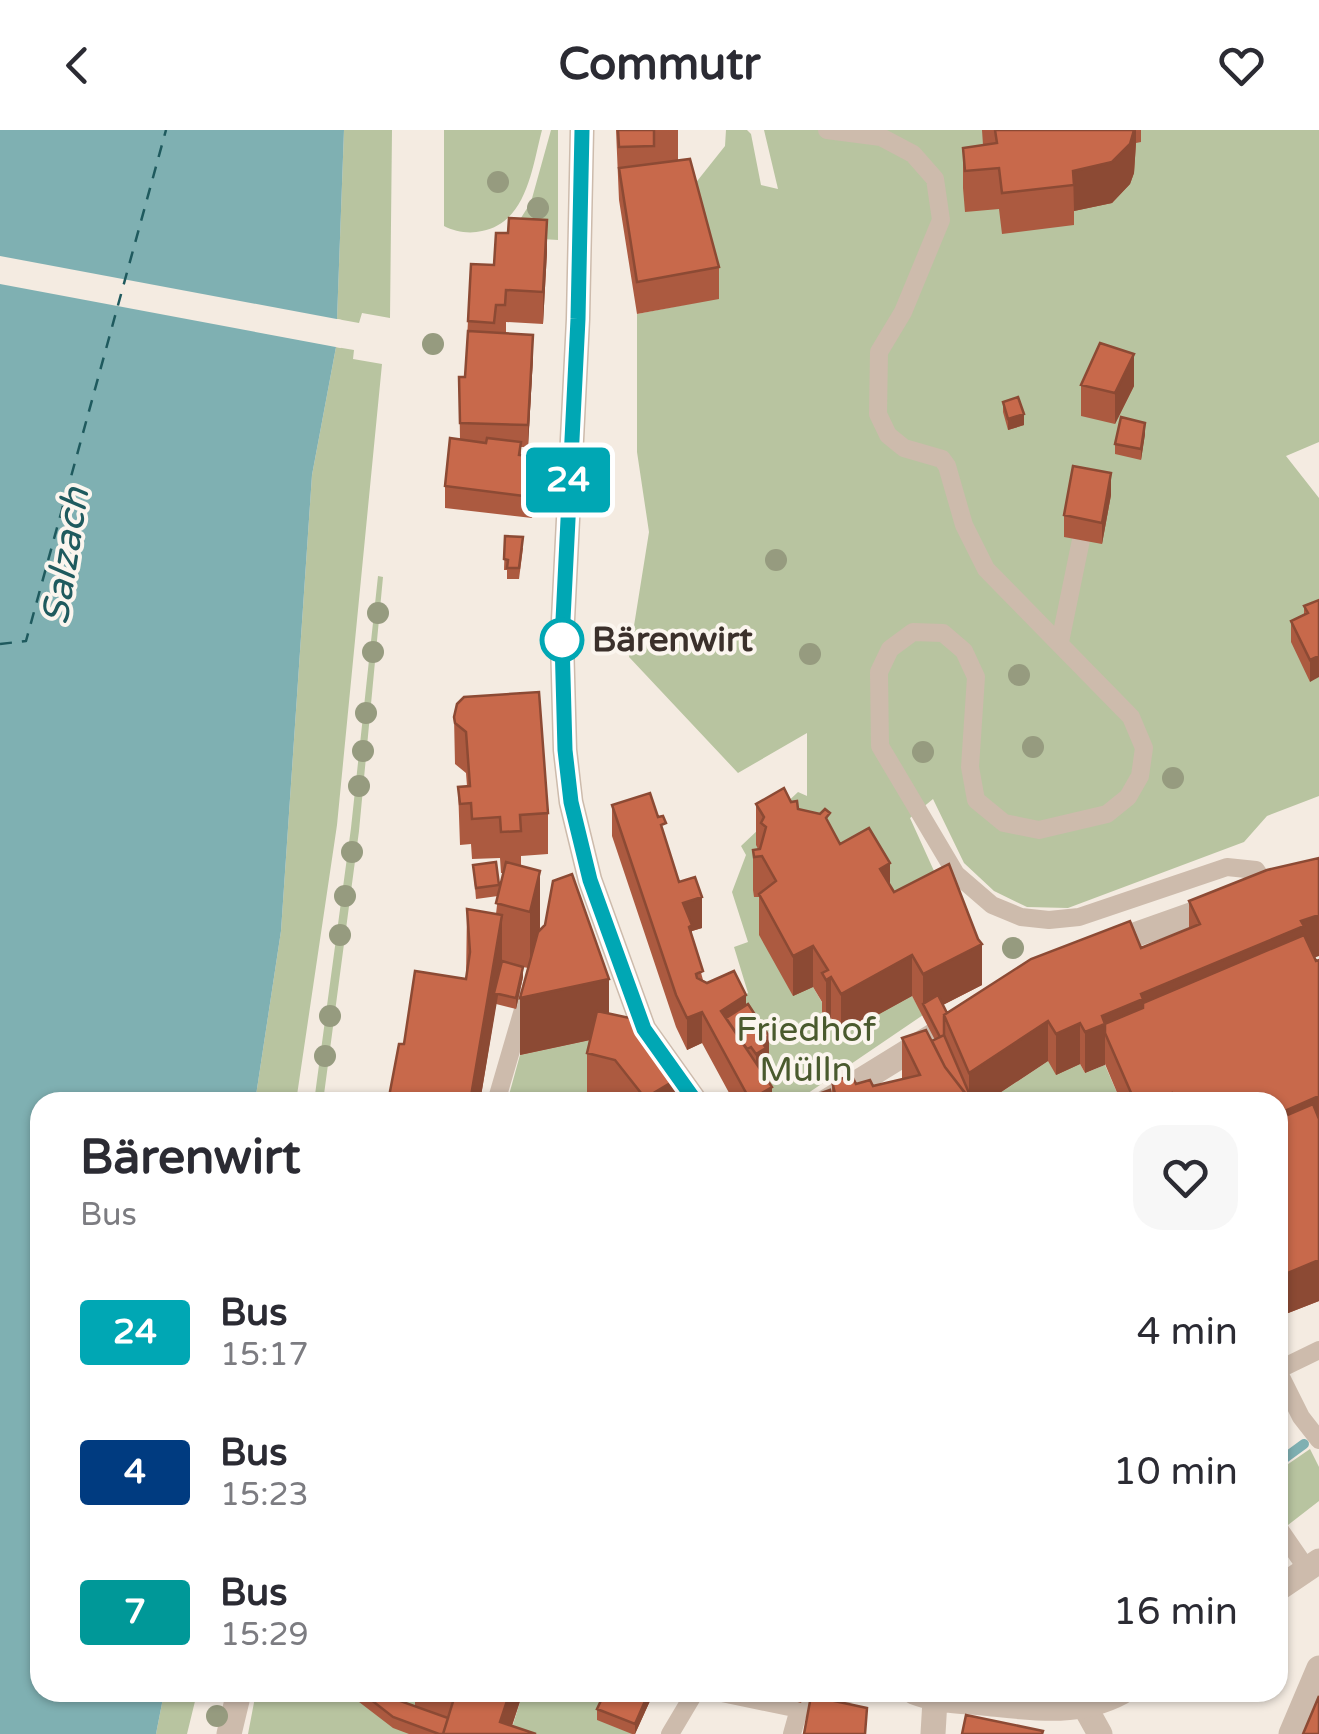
<!DOCTYPE html>
<html lang="en">
<head>
<meta charset="utf-8">
<style>
	:root { --surface:#fff; --page:#f7f7f7; --text:#2b2b33; --muted:#7c7c81 }
	body { margin:0; font-family:"Varela Round",sans-serif; background:var(--page); color:var(--text); height:100vh; display:flex; flex-direction:column; font-size:38px; white-space:nowrap }
	* { box-sizing:border-box; margin:0 }
	p { font-size:32px; color:var(--muted) }
	.icon { flex:none; width:55px; height:55px; fill:none; stroke:currentColor; stroke-width:2; stroke-linecap:round; stroke-linejoin:round }
	.map { position:relative; flex:1; overflow:hidden }
	.side { position:absolute; left:30px; top:962px; width:1258px; height:610px; display:flex; flex-direction:column; background:var(--surface); border-radius:30px; box-shadow:0 2px 8px #0004 }
	.side>* { flex:none }
	.badge { padding:0 20px; border-radius:8px; font-size:35px; line-height:65px }
	.map>.badge { position:absolute; translate:-50% -50%; box-shadow:0 0 0 5px #fff }
	.round { display:grid; place-items:center; flex:none; width:105px; height:105px; border-radius:30px; background:var(--page) }
	.overview { display:flex; align-items:center; justify-content:space-between; height:170px; padding:0 50px }
	h1 { font-size:48px; font-weight:700; line-height:75px }
	ul { padding:0; list-style:none }
	li { display:flex; align-items:center; gap:30px; height:140px; padding:0 50px }
	li div { flex:1 }
	li b { display:block; font-size:38px }
	li em { font-style:normal }
	li .badge { min-width:110px; font-weight:700; text-align:center }
	header { display:flex; justify-content:space-between; align-items:center; height:130px; padding:0 50px; background:var(--surface); font-size:45px; font-weight:700 }
	.map>svg:first-child { display:block }
	.green { fill:#b8c4a0 }
	.water { fill:#7fb0b2 }
	.pier { fill:#f4ebe1 }
	.lines { fill:none; stroke-linecap:round; stroke-linejoin:round }
	.stream { stroke:#7fb0b2; stroke-width:10 }
	.ferry { stroke:#1f5a5e; stroke-width:2.5; stroke-dasharray:12 10; stroke-linecap:butt }
	.service { stroke:#cdbbac; stroke-width:18 }
	.minor { stroke:#cdbbac; stroke-width:25 }
	.tertiary { stroke:#cdbbac; stroke-width:25 }
	.tree { fill:#969b7f }
	.wall { fill:#ac5a40 }
	.shaded-wall { fill:#8c4a34 }
	.building { fill:#c8694b; stroke:#8c4a34; stroke-width:2.5 }
	.line-casing { stroke:#fff; stroke-width:22 }
	.line { stroke:#00a7b4; stroke-width:15 }
	.stop-dot { fill:#fff; stroke:#00a7b4; stroke-width:5 }
	.labels { text-anchor:middle; dominant-baseline:central; stroke-width:8; stroke-linejoin:round; paint-order:stroke }
	.stop-label { font-size:35px; font-weight:bold; fill:#3b302b; stroke:#fbf5ee; text-anchor:start }
	.park-label { font-size:35px; fill:#4a5a2e; stroke:#fbf5ee }
	.water-label { font-size:38px; font-style:italic; fill:#1f5a5e; stroke:#fbf5ee }
</style>
</head>
<body>
<header><svg class="icon" aria-label="back" viewBox="0 0 24 24"><path d="M15 5l-7 7 7 7"/></svg>Commutr<svg class="icon" aria-label="heart" viewBox="0 0 24 24"><path d="M12 20l-8-8c-3-5 5-10 8-4 3-6 11-1 8 4z"/></svg></header>
<div class="map">
<svg width="1319" height="1604" viewBox="0 0 1319 1604">
	<rect width="100%" height="100%" fill="#f4ebe1"/>
	<path class="green" d="M344 0H392L390 188 362 183 359 193 337 189Z
		M444 0H542C532 38 527 92 482 101 470 104 455 102 444 96Z
		M551 0H558V110L509 107 531 72Z
		M726 0H747L751 4 761 55 778 59 764 0H1319V312L1286 326 1319 368V666L1267 686 1244 712 1068 778 1027 777 994 761 964 733 933 669 910 688 949 774 894 803 764 728 762 767 807 858 813 857 827 881 822 885 826 890 831 888 841 904 912 866 923 885 795 972H761L734 872 748 863 734 817 748 812 732 762 746 725 741 716 798 662 807 666V603L738 643 629 527 649 402 637 322V184L719 168 690 60 725 16Z
		M336 217 354 220 353 229 382 234 337 695 296 972H255L281 801 312 345Z
		M378 446 383 447 359 701 323 972H314L351 698Z
		M599 908 585 972H507L520 925Z
		M1048 931 1080 934 1085 943 1105 935 1121 972H986Z
		M1310 1319 1319 1337V1371L1288 1395 1278 1379V1341Z
		M256 1562 424 1563 456 1604H248Z
		M523 1562 610 1563 632 1604H510Z
		M164 1563H197L187 1604H156Z"/>
	<path class="water" d="M0 0H344L336 217 312 345 281 801 255 972H40V1562L164 1563 156 1604H0Z"/>
	<path class="pier" d="M0 126 342 190 341 218 0 154Z"/>
	<g class="lines">
		<path class="stream" d="M1278 1333 1304 1314"/>
		<path class="ferry" d="M0 514 26 511 166 0"/>
		<path class="service" d="M827 0 881 7 913 24 935 49 941 90 903 182 879 222 878 284 888 305 904 318 942 329 947 336 964 395 986 439 1131 587 1144 618 1140 646 1128 667 1107 684 1039 700 1004 693 976 670 970 637 976 547 964 521 943 503 913 502 890 519 879 542 880 616 956 744 992 775 1021 787 1049 790 1079 787 1227 737 1256 740 1268 758
			M1060 512 1081 410
			M496 972 527 866
			M1278 1240 1319 1220
			M1278 1241 1301 1287 1319 1310
			M1278 1397 1307 1439
			M717 1562 799 1579 855 1562
			M670 1604 695 1562
			M792 1604 799 1579"/>
		<path class="minor" d="M1106 815 1219 775
			M826 972 933 906
			M1085 1577 1100 1604
			M229 1604 239 1562
			M1291 1604 1319 1538"/>
		<path class="tertiary" d="M582 0 578 189 562 510 565 620 571 672 590 750 644 899 696 972
			M1278 1459 1319 1431
			M914 1562C937 1571 959 1571 983 1573 1031 1578 1078 1586 1122 1562
			M933 1604 935 1570"/>
	</g>
	<g class="tree">
		<circle cx="498" cy="52" r="11"/>
		<circle cx="538" cy="78" r="11"/>
		<circle cx="433" cy="214" r="11"/>
		<circle cx="776" cy="430" r="11"/>
		<circle cx="378" cy="483" r="11"/>
		<circle cx="373" cy="522" r="11"/>
		<circle cx="810" cy="524" r="11"/>
		<circle cx="1019" cy="545" r="11"/>
		<circle cx="366" cy="583" r="11"/>
		<circle cx="1033" cy="617" r="11"/>
		<circle cx="363" cy="621" r="11"/>
		<circle cx="923" cy="622" r="11"/>
		<circle cx="1173" cy="648" r="11"/>
		<circle cx="359" cy="656" r="11"/>
		<circle cx="352" cy="722" r="11"/>
		<circle cx="345" cy="766" r="11"/>
		<circle cx="340" cy="805" r="11"/>
		<circle cx="1013" cy="818" r="11"/>
		<circle cx="330" cy="886" r="11"/>
		<circle cx="325" cy="926" r="11"/>
		<circle cx="217" cy="1586" r="11"/>
	</g>
	<path class="wall" d="M616 0H678V30L719 137V169L637 184 619 70Z
		M982 0H1141V12L1136 13 1134 43 1130 54 1112 73 1074 81V95L1002 104 999 79 965 82 963 58V18L983 15Z
		M547 122 543 194 506 192V204L533 227 528 317H521V325L536 348 532 388 445 378V356L460 310 459 247H465L471 134 494 135Z
		M1081 255 1134 256 1115 294 1081 286Z
		M1003 272 1024 295 1008 300 1003 282Z
		M1145 304 1141 330 1115 324V314Z
		M1111 365 1102 414 1064 407V385Z
		M505 406 523 418 519 449H507V440H504Z
		M1319 470 1310 552 1291 512V491L1304 484V476Z
		M454 587 548 683V724L521 726V736L540 798 539 800 609 884 639 899 682 972H616L587 964V923L590 910 520 925 528 838 523 837V847L516 879 496 874 480 972H388L404 914 466 849 467 779 496 784 498 766 476 769 473 735 499 755V763L504 743H501L500 728 472 729 471 714 460 715 458 657 467 656 466 643 455 634Z
		M791 672 798 679 830 695 840 714 890 756 894 762 982 855 943 875 947 883 1141 818 1189 798V771L1314 828 1319 1171 1278 1187V972H1121L1105 934 1085 943 1080 934 1056 945 1048 931 986 972H796L832 967V951L873 956 902 949V908L932 911 935 910 912 866 841 905 831 888 826 891 822 884V872L813 857 793 866 759 805V767H754L753 760V720L758 719 756 715V674Z
		M612 675 658 687 679 752 702 798 692 801V809L703 850 746 875 769 927 766 929V939L762 942 772 972H734L702 913 687 920 676 897 612 706Z
		M346 1562H388L400 1571 415 1577V1562H523L512 1596 536 1604H409L393 1598Z
		M654 1562 635 1604H632L597 1590V1579Z
		M763 1562H806L801 1573Z"/>
	<path class="shaded-wall" d="M1134 0H1136V13L1134 43 1130 54 1112 73 1074 81 1073 41Z
		M547 90V122L543 194V162Z
		M533 205V227L528 317V295Z
		M1134 224V256L1115 294V263Z
		M1024 284V295L1008 300V289Z
		M1145 293V304L1141 330V319Z
		M536 327V348L532 388V367Z
		M1111 343V365L1102 414V393Z
		M1319 526V547L1310 552V530Z
		M890 733V774L880 739Z
		M540 741V798L530 838V782Z
		M702 767V798L692 801V827L683 773Z
		M502 785V842L480 972H470Z
		M1319 785V826L1105 903V935L1085 943V902L1102 886 1141 864 1301 791Z
		M982 814V855L927 883 923 874V844Z
		M813 816V857L793 866V826Z
		M912 825V866L841 905V864Z
		M523 837V847L516 879V868Z
		M831 847V888L826 891V850Z
		M609 849V906L520 925V868Z
		M746 865V896L731 906 721 881Z
		M702 882V913L687 920V888Z
		M1048 891V931L986 972H945L969 963V943Z
		M1080 893V934L1056 945V904Z
		M769 906V927L766 929V939L756 946V924L761 911Z
		M682 946V972H645V968Z
		M772 957V972H750V970Z
		M1319 966V998L1278 1015V984Z
		M1319 1130V1171L1278 1187V1147Z
		M510 1562H523L509 1604 500 1592Z
		M649 1562H654L635 1604V1594Z
		M1223 1562H1235L1223 1571Z"/>
	<path class="building" d="M618 0H654V16L619 17Z
		M995 0H1134L1130 14 1112 32 1073 41 1074 55 1002 63 999 38 965 41 963 18 997 13Z
		M690 29 719 137 637 152 619 38Z
		M509 88 547 90 543 162 506 160 505 175H496L494 193 468 191 471 134 494 135 496 103H508Z
		M468 201 533 205 528 295 460 293 459 247H465Z
		M1100 213 1134 224 1115 263 1081 255Z
		M1018 267 1024 284 1008 289 1003 272Z
		M1121 287 1145 293 1141 319 1115 314Z
		M450 308 486 313 487 308 521 312 519 325 536 327 532 367 445 356Z
		M1073 336 1111 343 1102 393 1064 385Z
		M505 406 523 407 519 438H507L508 430 504 429Z
		M1319 470V526L1310 530 1291 491 1308 483 1304 476Z
		M539 562 548 683 520 685 521 701 501 702 500 687 472 689 471 673 460 674 458 657 470 656 466 602 455 593 454 587 457 574 464 567Z
		M784 658 791 672 797 671 798 679 820 684 825 679 830 683 826 688 840 714 869 698 890 733 880 739 894 762 949 734 978 809 982 814 923 844 912 825 841 864 831 847 826 850 822 843 828 840 813 816 793 826 759 764 776 751 762 726 754 727 753 720 760 719 766 697 761 693 764 687 756 674Z
		M650 663 658 687 663 686 666 693 661 695 679 752 695 747 702 767 683 773 692 795 689 797 703 841 696 844 697 848 707 853 734 841 746 865 721 881 772 957 750 970 702 882 687 888 676 865 612 675Z
		M1319 728V785L1301 791 1304 796 1141 864 1143 869 1102 886 1105 894 1085 902 1080 893 1056 904 1048 891 969 943 944 885 1031 829 1130 791 1141 818 1200 794 1189 771 1267 740Z
		M496 732 499 755 476 758 473 735Z
		M506 732 540 741 530 782 496 773Z
		M572 744 609 849 520 868 538 802 545 795 553 751Z
		M467 779 502 785 470 972H388L399 914H404L415 841 466 849 470 822Z
		M1304 805 1316 831 1319 830V966L1278 984V972H1176L1172 963 1166 965 1169 972H1135L1105 903V894L1102 895 1143 878V873Z
		M502 831 523 837 516 868 494 863Z
		M938 865 947 883 944 885V905L940 907 923 874Z
		M748 874 769 906 761 911 766 918 756 924 751 917 747 919 726 888Z
		M597 881 639 890 636 898 648 903 682 946 645 968 615 930 587 923Z
		M926 900 945 937 971 971 965 972H837L832 951 852 946 856 954 870 950 873 956 920 945 902 908Z
		M944 905 969 963 966 964 945 937 932 911Z
		M830 960 833 972H796Z
		M1313 974 1319 989V1130L1278 1147V989Z
		M361 1562H388L400 1571 448 1588 443 1604H439L393 1587Z
		M456 1562H510L500 1592 536 1604H443Z
		M605 1562H649L635 1594 597 1579Z
		M811 1566 867 1578 865 1604H804Z
		M1319 1566V1604H1303Z
		M966 1585 1043 1601 1042 1604H962Z"/>
	<g class="lines">
		<g class="line-casing">
			<path id="line" d="M582 0 578 189 562 510 565 620 571 672 590 750 644 899 696 972"/>
		</g>
		<use href="#line" class="line"/>
	</g>
	<circle class="stop-dot" cx="562" cy="510" r="20"/>
	<g class="labels">
		<g class="stop-label">
			<text x="592" y="510">Bärenwirt</text>
		</g>
		<g class="park-label">
			<text x="806" y="900">Friedhof<tspan x="806" dy="40">Mülln</tspan></text>
		</g>
		<g class="water-label">
			<text transform="translate(66 426) rotate(-81)">Salzach</text>
		</g>
	</g>
</svg>
<b class="badge" style="left:568px;top:350px;background:#00a7b4;color:#fff">24</b>
<section class="side">
<div class="overview"><div><h1>Bärenwirt</h1><p>Bus</p></div><a class="round"><svg class="icon" aria-label="heart" viewBox="0 0 24 24"><path d="M12 20l-8-8c-3-5 5-10 8-4 3-6 11-1 8 4z"/></svg></a></div>
<ul>
<li><span class="badge" style="background:#00a7b4;color:#fff">24</span><div><b>Bus</b><p>15:17</p></div><em>4 min</em></li>
<li><span class="badge" style="background:#003b80;color:#fff">4</span><div><b>Bus</b><p>15:23</p></div><em>10 min</em></li>
<li><span class="badge" style="background:#009898;color:#fff">7</span><div><b>Bus</b><p>15:29</p></div><em>16 min</em></li>
</ul>
</section>
</div>
</body>
</html>
